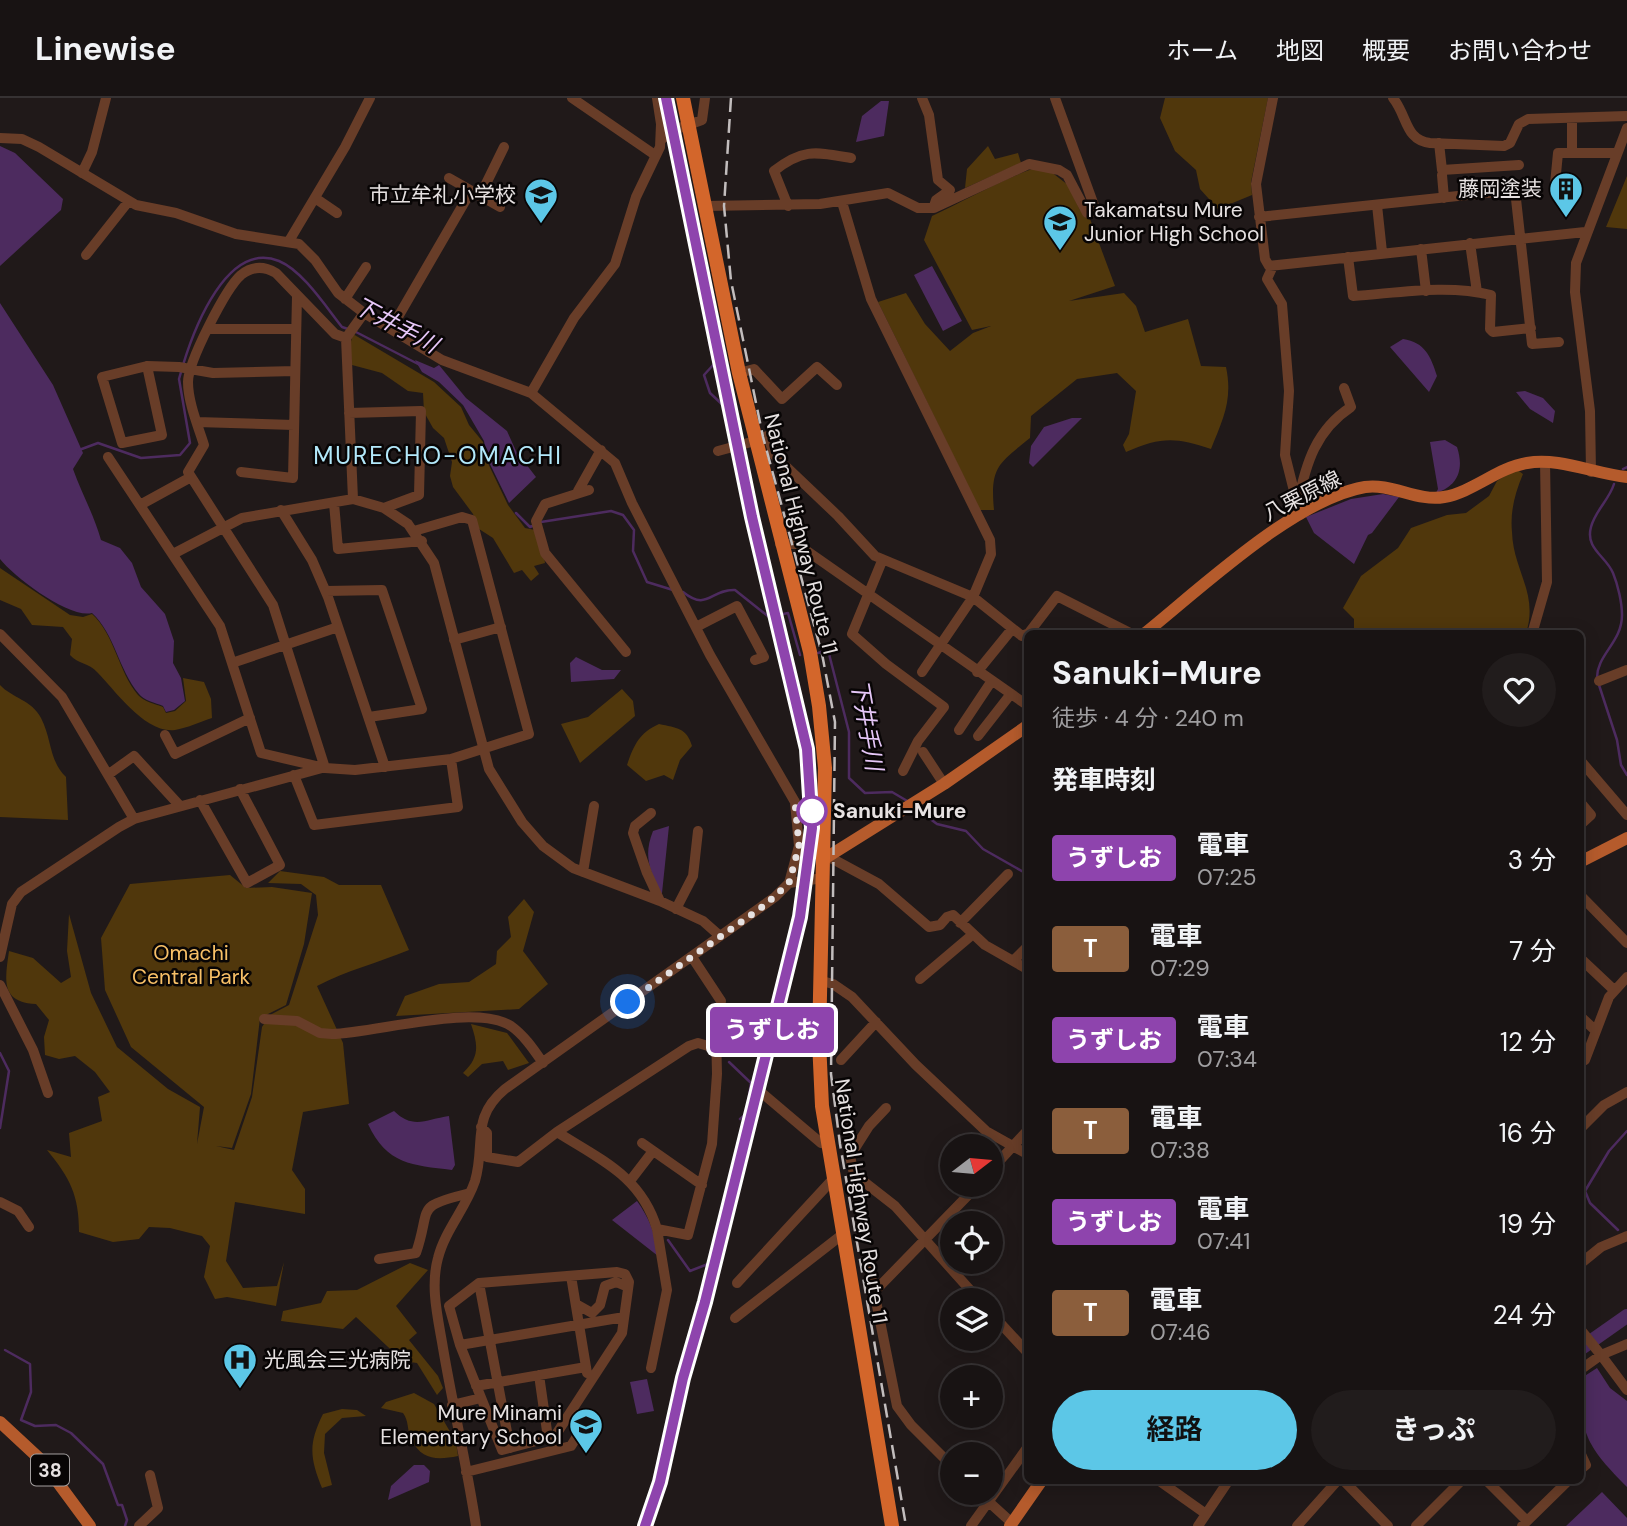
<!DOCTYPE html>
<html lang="ja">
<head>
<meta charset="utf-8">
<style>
	:root { --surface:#181313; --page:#211c1c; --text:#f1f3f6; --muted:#9f9ea0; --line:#363233; --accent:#5cc7e7 }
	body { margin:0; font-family:"DM Sans","Noto Sans JP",sans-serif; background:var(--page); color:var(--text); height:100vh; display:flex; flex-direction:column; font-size:26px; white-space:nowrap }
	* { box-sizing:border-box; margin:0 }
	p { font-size:23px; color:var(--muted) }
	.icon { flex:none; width:38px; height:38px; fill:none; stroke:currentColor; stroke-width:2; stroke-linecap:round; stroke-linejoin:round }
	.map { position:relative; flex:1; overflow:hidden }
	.side { position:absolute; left:1024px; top:532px; width:560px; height:854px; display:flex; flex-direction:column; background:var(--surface); border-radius:10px; box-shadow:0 4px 18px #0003,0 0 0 2px var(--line) }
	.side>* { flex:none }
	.badge { padding:0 14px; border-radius:5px; font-size:24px; line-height:46px }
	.needle { width:46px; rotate:74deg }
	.fabs { position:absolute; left:940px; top:1036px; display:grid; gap:14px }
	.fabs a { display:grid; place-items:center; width:63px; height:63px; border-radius:50%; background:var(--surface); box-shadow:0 4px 18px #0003,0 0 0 2px var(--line); font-size:35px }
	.you { position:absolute; width:35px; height:35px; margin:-18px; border:5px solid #fff; border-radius:50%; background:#1a73e8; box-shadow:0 0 0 10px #1a73e833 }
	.map>.badge { position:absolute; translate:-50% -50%; box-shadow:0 0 0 4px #fff }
	h2 { padding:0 28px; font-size:26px; line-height:63px }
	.round { display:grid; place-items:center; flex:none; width:74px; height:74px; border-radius:37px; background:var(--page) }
	.summary { display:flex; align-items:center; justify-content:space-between; height:119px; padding:0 28px }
	h1 { font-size:33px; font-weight:700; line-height:52px }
	.cta { display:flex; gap:14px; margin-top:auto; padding:14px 28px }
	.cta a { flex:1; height:80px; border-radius:42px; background:var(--accent); color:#111; font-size:28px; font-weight:700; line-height:80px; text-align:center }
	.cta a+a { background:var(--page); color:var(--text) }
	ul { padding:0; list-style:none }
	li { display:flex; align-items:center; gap:21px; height:91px; padding:0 28px }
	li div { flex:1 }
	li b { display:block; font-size:26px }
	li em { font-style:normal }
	li .badge { min-width:77px; font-weight:700; text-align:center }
	header { display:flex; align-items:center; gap:42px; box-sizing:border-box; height:98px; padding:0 35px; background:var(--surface); border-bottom:2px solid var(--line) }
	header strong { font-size:33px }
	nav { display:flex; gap:38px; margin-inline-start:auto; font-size:24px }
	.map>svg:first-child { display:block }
	.green { fill:#50370c }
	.water { fill:#4d2b5f }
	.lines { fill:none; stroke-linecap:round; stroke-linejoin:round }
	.stream { stroke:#4d2b5f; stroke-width:2.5 }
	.river { stroke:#4d2b5f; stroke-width:14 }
	.minor { stroke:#683d28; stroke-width:10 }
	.major { stroke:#b55b2c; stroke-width:12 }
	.highway { stroke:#d3662b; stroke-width:14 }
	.rail { stroke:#c2bdbd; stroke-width:2.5; stroke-dasharray:14 7; stroke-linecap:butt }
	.line-casing { stroke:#fff; stroke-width:16 }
	.line { stroke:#8e44ad; stroke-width:10 }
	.walk { stroke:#e6e1e1; stroke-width:7; stroke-dasharray:0 12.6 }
	.stop-dot { fill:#fff; stroke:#8e44ad; stroke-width:3.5 }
	.labels { text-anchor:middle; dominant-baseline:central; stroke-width:5; stroke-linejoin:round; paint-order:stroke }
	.shield { fill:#080505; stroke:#a39f9f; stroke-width:2 }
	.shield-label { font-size:19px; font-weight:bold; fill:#e6e1e1 }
	.poi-label { font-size:21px; fill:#e6e1e1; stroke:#080505; text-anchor:end }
	.street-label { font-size:21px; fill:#e6e1e1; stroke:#080505 }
	.stop-label { font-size:21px; font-weight:bold; fill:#e6e1e1; stroke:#080505; text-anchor:start }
	.park-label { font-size:21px; fill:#f8c067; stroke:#080505 }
	.water-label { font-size:23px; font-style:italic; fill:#e6c7f8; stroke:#080505 }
	.quarter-label { font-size:24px; letter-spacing:2px; fill:#b2e8fa; stroke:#080505 }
</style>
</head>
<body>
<header>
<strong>Linewise</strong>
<nav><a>ホーム</a><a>地図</a><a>概要</a><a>お問い合わせ</a></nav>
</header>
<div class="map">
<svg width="1627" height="1428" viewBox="0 0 1627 1428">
	<rect width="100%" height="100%" fill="#201919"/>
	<path class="green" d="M1165 0H1268L1251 84 1252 97 1218 111 1200 91 1196 72 1175 53 1160 20Z
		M988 48 995 61 1018 55 1021 65 965 90 967 71Z
		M1032 71 1050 73 1068 87 1080 112 1090 121 1115 188 1069 203 1124 195 1136 208 1145 234 1188 221 1201 268 1226 269C1233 302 1223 321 1211 351 1175 339 1161 339 1126 354L1123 347 1129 336 1136 293 1117 275 1077 281 1031 318 1030 340C998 366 990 369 994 412H980L878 204 906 195 925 226 950 253 973 235 991 228 972 232 924 142 932 118C966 102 997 84 1032 71Z
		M1627 78V131L1606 129Z
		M353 236 434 284 461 309 469 327 483 344 485 359 508 407 525 430 535 432 542 445 545 465 534 468 539 476 531 483 522 472 514 475 493 440 479 431 473 416 453 389 450 378 452 364 444 340 433 330 424 314 423 295 408 293 382 275 352 267 350 247Z
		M1516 371 1523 376C1515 395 1510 413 1512 434 1513 472 1539 496 1526 535H1354V521L1343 510 1361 478 1398 450 1411 430 1447 417 1466 415 1489 398 1497 383Z
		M0 470 70 517 83 519 92 516C115 537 118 573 138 597 143 603 155 606 163 609L166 615 175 613 186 603 183 580 204 584 211 601 212 620C200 624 187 630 175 632 145 636 115 592 97 574 89 565 78 566 70 557L72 541 63 529 32 527 21 511 0 502Z
		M0 587C12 600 32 602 41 620 52 641 49 663 66 679L68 722 0 719Z
		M622 591 633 603 635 618 580 665 561 626 588 619Z
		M659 626C677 630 687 630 692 648L680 662 673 682 664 677 646 683 627 667C634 647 639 635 659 626Z
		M280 773 324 779 339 787H381L409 852C378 865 347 872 317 888L343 945 349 1006 303 1014 292 1072 305 1091V1116L235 1104 226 1163 243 1190 277 1188 284 1164 276 1208 227 1199 215 1201 204 1179 210 1148 202 1138 170 1130 149 1129 139 1141 113 1144 79 1134C79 1097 70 1080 47 1052L71 1059 69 1035 102 1023 98 999 110 994 95 974 75 958 59 961 45 957 44 939 49 922 36 906C0 904 5 882 9 853L33 860 61 885 71 879 67 853 69 816 91 895 117 949 168 991 200 1009 197 1046 204 1009 131 949 105 892 101 840 130 786 230 777 246 790 272 789 312 795 304 846 286 907 260 920 251 996 232 1050 216 1048 234 1052 252 999 262 929 270 917 289 907 318 817 316 797 301 786 268 785Z
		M524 801 534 814 523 853 548 886 519 911 396 918 405 898 439 886 469 884 496 866 497 853 511 839 508 819Z
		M471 926 507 935 529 965 508 972 503 963 482 966 468 979 463 975C480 959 478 947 471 926Z
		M410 1165 428 1172 396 1208 417 1235 409 1242 438 1278 443 1290 437 1297 417 1265 403 1263 356 1219 343 1231 281 1223 283 1213 321 1205 327 1193 357 1192Z
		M414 1295 434 1306 456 1344 458 1358C438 1362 422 1363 411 1341 407 1332 409 1323 403 1315L381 1310 386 1304Z
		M342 1311 357 1312 366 1318 342 1320 325 1336 324 1355 332 1387 322 1390C310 1360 308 1346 323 1316Z"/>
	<path class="water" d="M881 3H889L884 38 856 44 862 18Z
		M0 48 15 55 63 101 61 112 0 168Z
		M932 168 962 223 943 233 914 177Z
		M0 205 53 287 83 355 73 371C82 396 94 417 101 442L120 450 132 465 141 489 165 516 174 543 173 565 181 580 185 603 174 612 166 614 163 608C156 605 143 602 139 596 118 571 115 536 92 515 70 521 15 480 0 461Z
		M1403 241C1425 244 1431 259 1437 278L1429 294 1390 249Z
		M415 262 434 270 439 267 466 300 507 333 516 353 536 379 509 405 487 360 484 343 463 307 439 284 422 274Z
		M1525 293 1543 300 1555 313 1553 325 1530 311 1516 294Z
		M1072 320H1082L1033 369 1029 365 1031 348 1044 329Z
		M1445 342 1457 349C1464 370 1459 388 1436 395L1438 391 1430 344Z
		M1383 396 1399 399 1372 435 1368 437 1354 466 1314 435 1306 419 1351 401Z
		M576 559 602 572H621L614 581 571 584 570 565Z
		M669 728 662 795 660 796C650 772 643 758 653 733Z
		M394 1013C413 1032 427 1021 449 1018L455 1067 452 1072C412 1067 387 1067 368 1026Z
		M637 1103C649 1120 656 1136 658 1158L612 1122Z
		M1597 1270 1610 1290 1627 1303V1389C1588 1349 1580 1338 1580 1281Z
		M647 1281 654 1313 637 1316 630 1284Z
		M414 1367H424L430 1373 429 1384 388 1402 391 1388Z
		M1602 1394 1627 1420V1428H1566Z"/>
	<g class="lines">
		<path class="stream" d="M354 233 420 267
			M709 243 714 266 704 277 710 295 727 311
			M183 267C194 231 227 142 279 163 303 173 326 209 342 229L348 231
			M79 352 98 345 141 360 180 357 190 345 179 281 181 274
			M1623 371 1627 369
			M516 415 530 429 535 427
			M541 424 611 413 623 417 634 432 633 453 647 484 673 492
			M683 494C708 514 710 491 735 492L769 519 788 515 800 557
			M818 555 828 552 849 634V680L865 695 892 694 909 704
			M1597 581C1596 557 1622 545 1622 517 1622 505 1618 487 1613 475 1606 458 1585 451 1591 429 1595 413 1609 402 1614 386
			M1599 587 1617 642 1621 667 1627 677
			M914 709 937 726 966 733 983 751 1027 776
			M0 955 9 973 0 1030
			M729 964 751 985 746 1016 740 1021
			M1618 1132 1590 1105 1585 1093 1609 1053 1627 1033
			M668 1142 690 1173 708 1166
			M5 1252 30 1266 31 1294 21 1322 35 1328 56 1327 71 1335 103 1366 118 1407H122L127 1422 125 1428"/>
		<path class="river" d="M1580 1251 1627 1218"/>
		<path class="minor" d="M572 0 655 57
			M922 0 929 17 938 82 950 92 936 102 934 108
			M1273 0 1256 86 1265 161 1269 168 1585 134
			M1393 0C1408 19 1405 42 1430 45L1504 48 1510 45 1519 26 1528 21 1627 18
			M0 40 22 41 39 49 136 107 176 115 236 136 299 146 315 162 338 195 364 215 442 262 531 295 615 365 632 405 710 557 795 704 799 748 789 785 775 799 505 991C470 1020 486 1046 475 1083 466 1110 445 1132 438 1160 430 1189 438 1220 443 1250 453 1309 467 1368 476 1428
			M661 42 671 33 702 22 705 0
			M1439 45 1442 72 1519 67
			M1572 55V20
			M82 75 92 54 106 0
			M1442 77 1444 100
			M449 80 500 109
			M1555 86 1558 55H1617
			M480 98 504 49
			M315 100 337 115
			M842 104 871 201 990 442 991 456 973 499 922 574
			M1377 107 1382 154
			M705 108 820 106 888 95 918 110H934L1029 66 1059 72 1067 77 1087 115 1096 113 1055 0
			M788 108 774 73C803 50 816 54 851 60
			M1259 119 1515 92 1532 246 1559 244
			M289 143 345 49 370 0
			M1470 145 1477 194
			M1421 151 1426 193
			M86 157 128 104
			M1348 159 1353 198C1398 195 1447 186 1491 197L1490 231 1493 234 1531 230
			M1273 168 1267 181 1282 206 1289 293 1285 357 1300 417
			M345 201 366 169
			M210 231H296
			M391 231 471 93
			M147 268 162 337 122 345 102 279 147 268 179 269 213 275 295 273
			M739 275 754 271 782 301 817 269 837 287
			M531 295 574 220 615 166 636 99 660 49 661 26 657 0
			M349 315 421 313 419 397 384 410
			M197 324 294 327
			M754 341 768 338 774 357 838 418 875 458 973 499 1022 538 1027 536
			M718 353 755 343
			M108 359 220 528 261 655 325 670 355 672 451 661 529 636 472 422 462 419 414 433
			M241 374 293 380 297 198
			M1591 374 1590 313 1575 194 1576 165 1627 30
			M589 392 545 406 536 423 545 455 626 554
			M578 393 601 352
			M353 401 346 240 364 215
			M1298 404C1306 365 1316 332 1351 309L1344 290
			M334 405 338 451 422 443
			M140 407 191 379
			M281 412 312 462 328 499 385 669
			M780 446H797L1027 607
			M173 456 242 420 353 401 384 410 408 426 434 465 489 671 522 724 543 748 573 770 660 803 703 823 720 838
			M882 463 852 536 886 566 944 609 918 643 903 673
			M326 493 382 492 422 611 369 619
			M696 529 737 508 764 559 755 562
			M0 536 62 599 134 721
			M1028 536 1057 498 1132 536
			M1532 536 1547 484 1545 363
			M454 542 501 529
			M232 565 338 529
			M977 574 1012 531
			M1599 583 1627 572
			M959 632 991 584
			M165 637 175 656 250 620
			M978 638 1010 597
			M923 654 944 686
			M1580 662 1627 717
			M325 670 273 507 188 374 204 347C198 328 188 304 188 284 188 264 226 190 241 177 252 168 264 168 276 175L335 236 346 240
			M109 676 134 658 180 708
			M294 677 314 727 458 709 451 661
			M200 702 247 785 280 767 240 691
			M1580 704 1591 717 1580 727
			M651 715 635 728 633 735 647 775 660 803
			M829 759 879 786 929 829 940 827 947 819 953 817 985 847 1027 871
			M583 774 594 708
			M789 785 823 780
			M1580 797 1627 845
			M676 811 693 778 698 733
			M960 825 1008 776
			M0 859 12 806 21 794 119 729 134 721 322 670
			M1580 860 1614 892
			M1013 863 1027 849
			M920 881 972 837
			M822 883 833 886 852 899 916 967 986 1033 1027 1056
			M0 887 33 952 48 995
			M1580 918 1596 933
			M264 921 297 923 320 935 332 936C375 935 475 905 511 928 524 937 534 952 543 965
			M841 962 876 924
			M1580 965 1585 962 1609 899 1627 879
			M762 995 821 1045 828 1046
			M886 1010 869 1028 850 1058 854 1076 895 1108 979 1202
			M481 1029 487 1035V1059L518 1064 557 1034C601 1062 641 1078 657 1131L688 1137 712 1046 717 976 716 932 721 903 692 859
			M1580 1031 1604 1007 1627 994
			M557 1034 689 948 698 945 715 950
			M642 1045 702 1087
			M990 1073 1027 1033
			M630 1083 653 1053
			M0 1104 18 1113 29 1129
			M379 1161 416 1155C432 1108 413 1109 470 1095
			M1580 1166 1601 1149 1627 1138
			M869 1168 897 1308 911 1327 952 1368
			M617 1174 625 1176 629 1184 622 1235 555 1338 502 1352 460 1247 449 1208 479 1185Z
			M571 1178 587 1275
			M479 1185 510 1350
			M737 1185 834 1080
			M874 1194 978 1087
			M576 1206 592 1215 600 1207 605 1188 616 1184 628 1189
			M990 1214 1027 1254
			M735 1220 843 1136
			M1580 1231 1601 1257 1580 1272
			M1627 1246 1601 1257 1627 1292
			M460 1247 624 1219
			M651 1270 667 1192 657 1131
			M539 1277 548 1340
			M476 1288 586 1269
			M452 1307 481 1300
			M1580 1354 1586 1367 1580 1372
			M466 1374 571 1348 591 1316
			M1158 1382 1206 1416
			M1343 1382 1388 1428
			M1486 1382 1527 1423
			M979 1395 1012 1425
			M139 1428 158 1410 150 1377
			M971 1428 1027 1350
			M1198 1428 1229 1382
			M1297 1428 1338 1382
			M1416 1428 1462 1382
			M1522 1428 1569 1382"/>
		<path class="major" d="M1144 536C1200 491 1295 401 1365 389 1391 385 1418 404 1444 399 1473 394 1497 370 1527 365 1559 359 1595 376 1627 379
			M824 761 944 686 1027 628
			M1580 764 1627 740
			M0 1324 42 1363 90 1428
			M1010 1428 1042 1382"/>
		<path class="highway" d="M683 0 739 275 810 554 819 608 825 670 819 943 822 1008 892 1428"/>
		<path class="rail" d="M731 0 724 108 731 183 763 339 822 556 835 624 831 976 840 1046 906 1428
			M645 1428 660 1384 683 1280 705 1204 800 819 812 730 807 651 752 419 666 0"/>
	</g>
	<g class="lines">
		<g class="line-casing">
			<path id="line" d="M645 1428 660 1384 683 1280 705 1204 800 819 812 730 807 651 752 419 666 0"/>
		</g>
		<use href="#line" class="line"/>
		<path class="walk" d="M628 904 765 807 789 785 799 748 795 704 812 713"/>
	</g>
	<defs>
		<g id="building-pin" transform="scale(1.75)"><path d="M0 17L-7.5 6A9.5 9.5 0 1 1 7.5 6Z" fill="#5cc7e7" stroke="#080505"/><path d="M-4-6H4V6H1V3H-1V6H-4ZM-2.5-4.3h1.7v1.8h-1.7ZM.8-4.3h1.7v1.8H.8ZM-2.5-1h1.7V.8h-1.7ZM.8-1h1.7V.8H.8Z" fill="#111"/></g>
		<g id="school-pin" transform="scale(1.75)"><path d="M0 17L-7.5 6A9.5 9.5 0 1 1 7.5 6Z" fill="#5cc7e7" stroke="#080505"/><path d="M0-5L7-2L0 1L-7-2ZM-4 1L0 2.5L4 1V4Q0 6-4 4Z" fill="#111"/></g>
		<g id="hospital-pin" transform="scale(1.75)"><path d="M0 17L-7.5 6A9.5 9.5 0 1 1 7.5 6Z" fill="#5cc7e7" stroke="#080505"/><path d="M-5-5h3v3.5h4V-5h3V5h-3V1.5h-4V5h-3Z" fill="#111"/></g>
	</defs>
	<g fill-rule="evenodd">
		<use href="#building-pin" x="1566" y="91"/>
		<use href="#school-pin" x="541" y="97"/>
		<use href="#school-pin" x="1060" y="124"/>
		<use href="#hospital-pin" x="240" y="1262"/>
		<use href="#school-pin" x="586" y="1327"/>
	</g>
	<circle class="stop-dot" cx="812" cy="713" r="14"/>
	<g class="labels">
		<rect class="shield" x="31" y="1356.5" width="38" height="31" rx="5"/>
		<g class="shield-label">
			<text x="50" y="1372">38</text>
		</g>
		<g class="poi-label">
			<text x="1542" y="91">藤岡塗装</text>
			<text x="516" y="97">市立牟礼小学校</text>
			<text x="1084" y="112" text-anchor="start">Takamatsu Mure<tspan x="1084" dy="24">Junior High School</tspan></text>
			<text x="264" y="1262" text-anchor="start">光風会三光病院</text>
			<text x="562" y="1315">Mure Minami<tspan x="562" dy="24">Elementary School</tspan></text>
		</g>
		<g class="street-label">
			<text transform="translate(1302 398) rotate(-27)">八栗原線</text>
			<text transform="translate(801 436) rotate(76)">National Highway Route 11</text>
			<text transform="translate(861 1103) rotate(81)">National Highway Route 11</text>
		</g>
		<g class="stop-label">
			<text x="833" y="713">Sanuki-Mure</text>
		</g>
		<g class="park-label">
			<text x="191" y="855">Omachi<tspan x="191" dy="24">Central Park</tspan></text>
		</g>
		<g class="water-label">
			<text transform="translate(396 227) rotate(28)">下井手川</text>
			<text transform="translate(867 627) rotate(80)">下井手川</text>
		</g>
		<g class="quarter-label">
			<text x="438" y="357">MURECHO-OMACHI</text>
		</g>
	</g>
</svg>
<div class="fabs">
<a><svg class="needle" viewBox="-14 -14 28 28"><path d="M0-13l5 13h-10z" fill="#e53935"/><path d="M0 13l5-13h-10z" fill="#9f9ea0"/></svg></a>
<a><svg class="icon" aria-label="locate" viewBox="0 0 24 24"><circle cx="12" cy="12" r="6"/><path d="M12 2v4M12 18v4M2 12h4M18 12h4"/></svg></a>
<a><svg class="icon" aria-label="layers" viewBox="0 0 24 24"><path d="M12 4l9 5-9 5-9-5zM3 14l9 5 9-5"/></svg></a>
<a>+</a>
<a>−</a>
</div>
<div class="you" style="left:628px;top:904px"></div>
<b class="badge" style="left:772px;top:932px;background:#8e44ad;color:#fff">うずしお</b>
<section class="side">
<div class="summary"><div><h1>Sanuki-Mure</h1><p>徒歩 · 4 分 · 240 m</p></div><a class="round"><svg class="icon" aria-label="heart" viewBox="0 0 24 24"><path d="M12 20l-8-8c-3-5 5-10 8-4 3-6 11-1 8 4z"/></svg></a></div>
<h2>発車時刻</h2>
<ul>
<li><span class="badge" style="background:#8e44ad;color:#fff">うずしお</span><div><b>電車</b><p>07:25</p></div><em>3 分</em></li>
<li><span class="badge" style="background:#8b5e3c;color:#fff">T</span><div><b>電車</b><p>07:29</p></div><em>7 分</em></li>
<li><span class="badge" style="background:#8e44ad;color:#fff">うずしお</span><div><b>電車</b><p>07:34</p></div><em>12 分</em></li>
<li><span class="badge" style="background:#8b5e3c;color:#fff">T</span><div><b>電車</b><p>07:38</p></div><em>16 分</em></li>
<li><span class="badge" style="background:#8e44ad;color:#fff">うずしお</span><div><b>電車</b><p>07:41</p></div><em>19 分</em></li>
<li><span class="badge" style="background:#8b5e3c;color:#fff">T</span><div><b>電車</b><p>07:46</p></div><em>24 分</em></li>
</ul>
<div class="cta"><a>経路</a><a>きっぷ</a></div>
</section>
</div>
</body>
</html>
